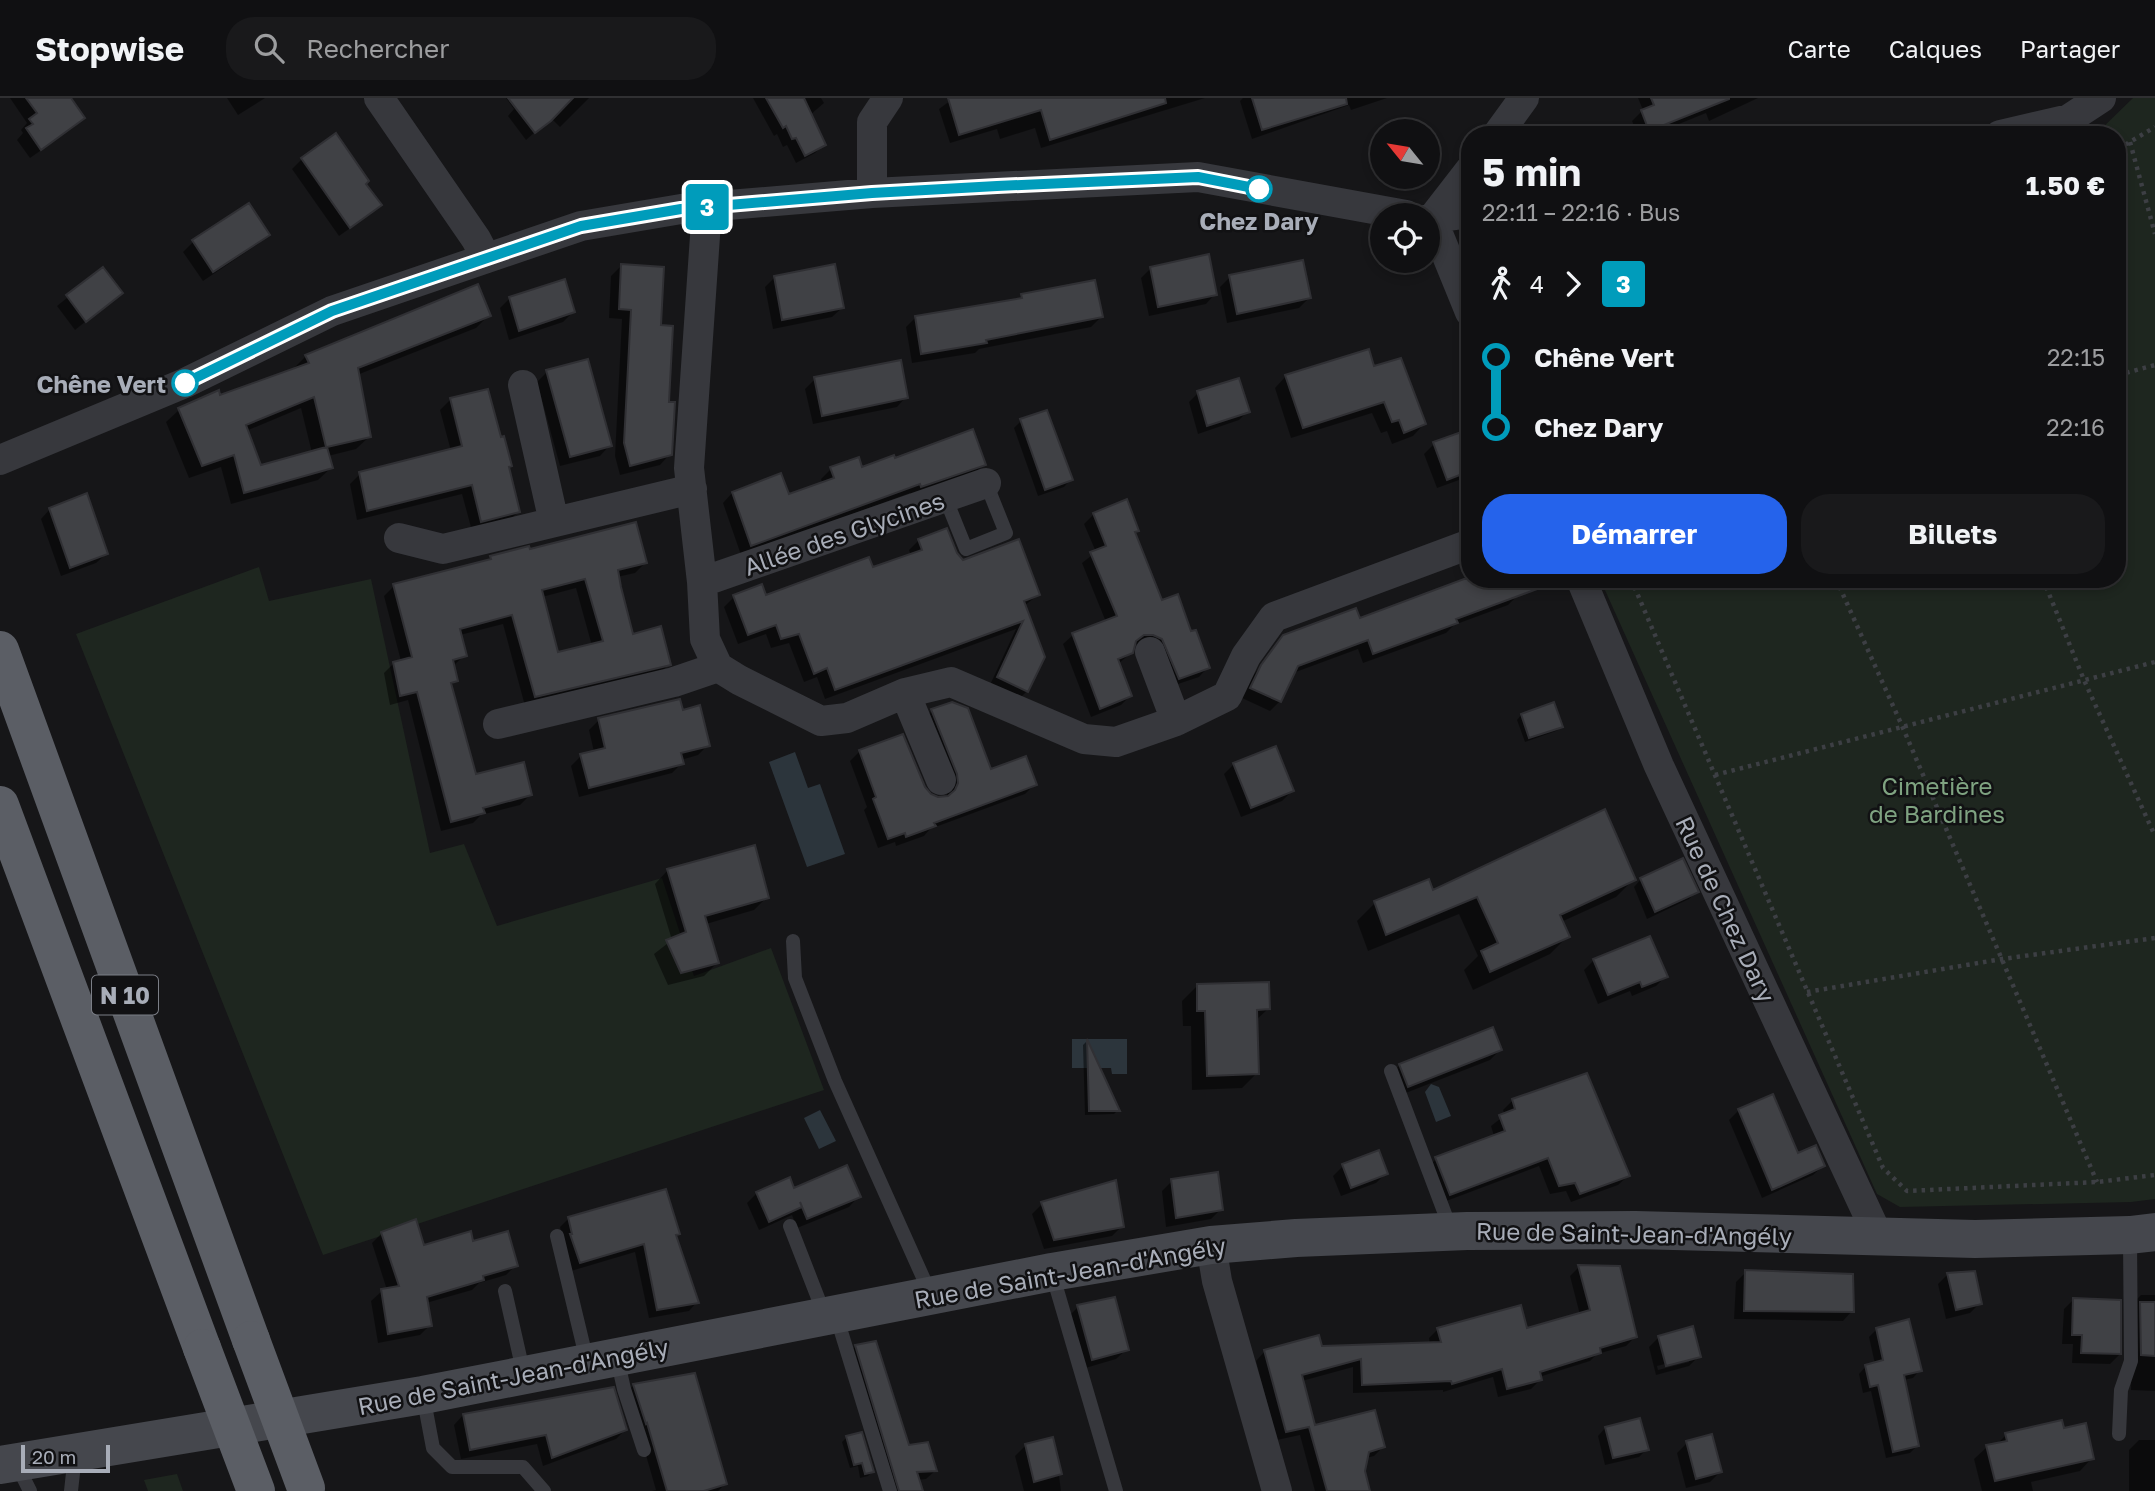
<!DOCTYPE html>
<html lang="fr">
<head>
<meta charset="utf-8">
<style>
	:root { --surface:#101012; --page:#19191b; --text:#f1f3f6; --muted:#9c9d9f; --line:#303032; --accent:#2563eb }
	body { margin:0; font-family:"Golos Text",sans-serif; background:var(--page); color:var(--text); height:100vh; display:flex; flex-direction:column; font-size:26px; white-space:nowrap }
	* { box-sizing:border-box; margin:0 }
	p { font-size:23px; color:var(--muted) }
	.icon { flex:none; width:38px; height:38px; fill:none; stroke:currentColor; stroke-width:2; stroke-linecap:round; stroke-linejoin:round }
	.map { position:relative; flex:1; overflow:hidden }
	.panel { position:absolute; left:1461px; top:28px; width:665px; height:462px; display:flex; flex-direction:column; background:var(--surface); border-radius:28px; box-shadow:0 4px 10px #0003,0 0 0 2px var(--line) }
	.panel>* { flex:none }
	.badge { padding:0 14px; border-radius:5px; font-size:24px; line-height:46px }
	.needle { width:46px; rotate:300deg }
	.tools { position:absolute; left:1370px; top:21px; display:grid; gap:14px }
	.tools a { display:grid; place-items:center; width:70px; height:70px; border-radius:50%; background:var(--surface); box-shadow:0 4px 10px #0003,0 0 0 2px var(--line); font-size:35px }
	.scale { position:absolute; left:21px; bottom:18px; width:89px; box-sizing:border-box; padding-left:7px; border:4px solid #a8adb8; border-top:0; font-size:19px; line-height:24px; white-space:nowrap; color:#a8adb8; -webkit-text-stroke:5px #111113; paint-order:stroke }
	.map>.badge { position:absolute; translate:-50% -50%; box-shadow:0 0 0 4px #fff }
	.legs { display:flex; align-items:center; gap:10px; height:77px; padding:0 21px; font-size:23px }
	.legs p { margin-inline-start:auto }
	.head { display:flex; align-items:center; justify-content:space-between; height:119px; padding:0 21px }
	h1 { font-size:38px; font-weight:700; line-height:52px }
	.action { display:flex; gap:14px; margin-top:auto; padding:14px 21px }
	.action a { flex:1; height:80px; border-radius:28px; background:var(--accent); color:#fff; font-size:28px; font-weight:700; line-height:80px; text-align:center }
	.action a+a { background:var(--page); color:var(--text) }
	ul { padding:0 21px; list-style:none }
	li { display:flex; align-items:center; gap:24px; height:70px; font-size:26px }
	li i { display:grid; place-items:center; width:10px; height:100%; margin:0 9px; background:currentColor }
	li i::after { content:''; width:18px; height:18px; margin:-9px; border:5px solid; border-radius:50%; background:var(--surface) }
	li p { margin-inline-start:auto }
	li:first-child i { background:linear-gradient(#0000 50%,currentColor 0) }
	li:last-child i { background:linear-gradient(currentColor 50%,#0000 0) }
	header { display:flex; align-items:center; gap:42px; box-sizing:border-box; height:98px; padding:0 35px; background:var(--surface); border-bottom:2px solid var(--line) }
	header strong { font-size:33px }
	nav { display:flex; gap:38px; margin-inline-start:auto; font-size:24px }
	.search { width:490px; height:63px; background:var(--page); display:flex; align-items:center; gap:18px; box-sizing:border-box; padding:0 24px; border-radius:28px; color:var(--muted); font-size:26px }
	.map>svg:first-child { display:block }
	.green { fill:#1e261f }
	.water { fill:#2c353c }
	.shadow { fill:#0007; fill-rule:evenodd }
	.building { fill:#404145; stroke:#303034; stroke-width:2; fill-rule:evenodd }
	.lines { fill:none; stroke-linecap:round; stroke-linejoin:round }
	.path { stroke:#3d3f44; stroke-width:4.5; stroke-dasharray:3.5 5; stroke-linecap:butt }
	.service { stroke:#37383d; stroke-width:14 }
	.minor { stroke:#37383d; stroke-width:30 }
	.secondary { stroke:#45474d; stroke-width:38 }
	.trunk { stroke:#5b5e65; stroke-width:38 }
	.trunk-bridge { stroke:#5b5e65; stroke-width:38 }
	.line-1-casing { stroke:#fff; stroke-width:16 }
	.line-1 { stroke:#009cbb; stroke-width:10 }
	.stop-1-dot { fill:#fff; stroke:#009cbb; stroke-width:3.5 }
	.labels { text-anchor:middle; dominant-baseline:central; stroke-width:5; stroke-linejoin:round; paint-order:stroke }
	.shield { fill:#111113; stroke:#7b7e86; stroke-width:2 }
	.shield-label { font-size:23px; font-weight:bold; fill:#a8adb8 }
	.stop-label { font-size:24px; font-weight:bold; fill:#a8adb8; stroke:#111113 }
	.street-label { font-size:24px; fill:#a8adb8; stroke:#111113 }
	.park-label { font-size:24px; fill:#7fa381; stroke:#111113 }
</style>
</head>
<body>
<header>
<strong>Stopwise</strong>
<div class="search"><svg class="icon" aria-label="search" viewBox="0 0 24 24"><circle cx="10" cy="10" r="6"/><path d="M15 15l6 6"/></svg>Rechercher</div>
<nav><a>Carte</a><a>Calques</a><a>Partager</a></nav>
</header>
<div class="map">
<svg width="2155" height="1393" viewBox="0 0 2155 1393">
	<rect width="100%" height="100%" fill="#161618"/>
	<path class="green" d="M2133 0H2155V1101L2131 1104 1900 1109 1877 1096 1600 481H2118V37H2095Z
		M259 469 269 503 371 481 430 755 464 746 497 828 662 780 694 878 771 850 824 992 323 1157 76 536Z
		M177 1376 183 1393H148L144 1382Z"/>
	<path class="water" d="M795 654 808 690 820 686 845 756 807 769 769 664Z
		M1072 941H1127V976H1112L1111 970H1072Z
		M1431 986 1439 989 1451 1018 1436 1024 1425 994Z
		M820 1012 836 1043 819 1051 804 1020Z"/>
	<path class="shadow" d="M10 0H69L83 20 73 30 30 60 17 42 23 35 21 32 27 25Z
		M227 0H265L238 17Z
		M506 0H589L560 29 551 20 526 42 508 18 514 11Z
		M753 0H821L824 5 810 17 824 46 815 55 796 65 787 47 783 49 777 36 774 38Z
		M954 0H1205L1041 50 1035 30 1000 41 997 31 950 45 939 11Z
		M1243 0H1387L1351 12 1349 7 1252 41 1240 3Z
		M1638 0H1758L1709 23 1706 15 1652 37H1638L1632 23 1643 12Z
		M302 61 364 86 379 107 369 117 339 138 292 71Z
		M268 136 258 146 203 183 183 154 193 144Z
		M621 168 659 229 670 356 660 367 620 377 615 358 622 221 609 220 611 178Z
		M1151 170 1215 196 1206 206 1149 218 1141 180Z
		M103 171 121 195 75 232 57 208Z
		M775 179 842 210 832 219 773 231 765 189Z
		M1230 179 1309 200 1299 210 1227 225 1220 189Z
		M1022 198 1101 219 1091 229 979 251 975 255 912 265 906 229 916 219 1018 202Z
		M510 200 573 214 563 224 509 242 500 210Z
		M489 217 476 230 357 277 369 339 356 351 328 358 331 370 318 382 231 406 221 369 189 380 166 324 179 312 218 295 219 299 293 271 306 258ZM301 310 312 355 260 369 246 333Z
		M1373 270 1424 326 1413 338 1392 346 1387 333 1381 335 1372 315 1291 340 1275 290 1286 278Z
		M547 274 610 347 600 358 560 368 537 284Z
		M815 281 906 299 897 309 813 326 805 291Z
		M1198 295 1248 313 1239 322 1198 336 1189 304Z
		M450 302 507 371 518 414 508 424 472 433 462 396 357 422 350 386 360 376 451 353 440 312Z
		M1021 323 1071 381 1064 389 1038 398 1014 330Z
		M1470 333V378L1437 390 1424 356 1434 346Z
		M894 362 984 366 974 376 911 398 910 395 741 457 723 405 732 395 788 399 822 384 821 381 831 371H861Z
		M50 411 106 456 96 465 61 478 41 421Z
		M1094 416 1137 432 1134 435 1161 504 1208 569 1199 579 1169 589 1143 546H1134L1131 555 1118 566 1130 598 1121 607 1091 619 1063 546 1073 537 1106 524 1082 465 1096 454 1084 426Z
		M919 442 956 455 962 464 1038 497 1024 508 1027 593 1017 603 989 589 1016 531 825 601 817 579 804 584 789 545 771 550 766 536 738 546 724 509 734 499H765L872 471 911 458 909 452Z
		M528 453 645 465 635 475 617 479 632 538 669 566 659 576 525 608 503 526 460 537 465 557 453 568 456 582 450 589 474 678 530 697 520 707 481 717 473 725 441 733 408 602 390 607 384 575 394 565 401 563 384 498 394 488 486 464 491 459ZM576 490 592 548 557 557 542 499Z
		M1518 497 1508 507 1454 527 1446 535 1363 565 1358 551 1293 575 1280 603 1270 613 1242 600 1252 579 1284 538 1359 522Z
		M932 613 990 673 1035 686 1025 696 930 731 924 738 896 748 895 744 878 750 864 712 867 709 850 663 860 653 924 690 930 698 938 701 947 700 948 687 922 622Z
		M681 614 708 647 698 657 681 662 682 665 672 675 579 699 571 668 581 658 594 654 589 632 599 622Z
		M1521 617 1561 629 1556 633 1525 644 1517 622Z
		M1234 666 1292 693 1282 703 1241 719 1224 676Z
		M667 773 767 799 754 812 706 826 717 865 704 878 668 887 654 856 672 842 655 786Z
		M1634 781 1616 799 1561 824 1568 838 1550 856 1473 892 1464 872 1478 858 1459 816 1368 853 1357 823 1375 805 1432 795Z
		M1641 781 1696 794 1689 801 1647 821 1634 789Z
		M1594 862 1666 878 1656 888 1632 898 1630 893 1598 906 1584 872Z
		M1197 888 1268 911 1255 923 1257 975 1242 990 1192 992 1191 928H1183L1182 903Z
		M1086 944 1118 1012 1114 1016 1085 1017 1083 947Z
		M1500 952 1490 962 1398 998 1390 977 1400 967Z
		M1513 1002 1628 1078 1618 1087 1571 1104 1566 1093 1550 1096 1539 1068 1441 1105 1427 1070 1436 1061 1494 1038 1491 1028 1505 1017 1503 1012Z
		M1739 1012 1797 1057 1823 1068 1813 1077 1762 1100 1729 1022Z
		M1343 1068 1386 1075 1376 1085 1341 1098 1333 1078Z
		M1172 1083 1221 1111 1211 1121 1166 1129 1162 1093Z
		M794 1093 859 1098 849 1109 797 1130 792 1117 759 1132 747 1105 757 1095Z
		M1042 1106 1122 1128 1112 1138 1044 1151 1032 1116Z
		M569 1120 678 1135 675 1139 697 1204 689 1213 649 1220 635 1154 571 1173 560 1129Z
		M382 1135 422 1149 472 1145 516 1167 506 1177 479 1185 472 1192 426 1205 430 1227 420 1237 378 1245 371 1203 382 1193 387 1192 372 1145Z
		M1579 1169 1635 1239 1626 1248 1597 1256 1590 1263 1539 1279 1540 1282 1531 1291 1498 1299 1493 1279 1443 1294V1292L1353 1295V1269L1302 1283 1314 1329 1383 1349 1374 1358 1366 1360 1363 1373 1369 1393H1315L1300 1337 1277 1342 1256 1263 1265 1253 1430 1247 1429 1240 1438 1231 1526 1232 1580 1217 1570 1178Z
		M1746 1174 1852 1213 1843 1223 1734 1221 1736 1184Z
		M1948 1176 1980 1205 1970 1215 1946 1221 1938 1186Z
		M2141 1197H2155V1293L2131 1292 2132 1206Z
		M2074 1201 2120 1256 2110 1266 2072 1265 2073 1246H2062L2064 1211Z
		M1078 1209 1127 1251 1116 1261 1082 1271 1068 1219Z
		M1877 1231 1920 1272 1913 1280 1903 1282 1918 1347 1910 1355 1886 1360 1871 1293 1863 1295 1859 1276 1866 1268 1875 1266 1869 1239Z
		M1659 1239 1699 1258 1689 1268 1656 1277 1649 1249ZM1689 1260V1264L1658 1272 1657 1268Z
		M856 1248 907 1349 935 1373 926 1381 918 1382 921 1393H888L847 1257Z
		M634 1287 725 1386 718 1393H652L656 1392 639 1333 625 1296Z
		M463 1317 625 1332 616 1341 543 1368 537 1346 461 1361 454 1327Z
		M1605 1330 1647 1351 1639 1359 1605 1367 1598 1338Z
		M2062 1332 2092 1360 2080 1373 2031 1384 2033 1393H1982L1974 1361 1987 1349 1996 1347 2006 1337Z
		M847 1339 872 1374 868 1378 860 1380 858 1368 850 1370 842 1344Z
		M2139 1342H2155V1393H2129V1352Z
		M1687 1345 1720 1374 1710 1384 1686 1390 1677 1355Z
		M1025 1348 1060 1376 1059 1378 1061 1393H1024L1015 1358Z"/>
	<path class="building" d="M26 0H71L85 20 41 52 26 30 33 26 29 21 37 15Z
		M508 0H573L551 23 535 35Z
		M766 0H804L826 47 805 58 796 40 792 41 786 28 783 30Z
		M948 0H1165L1166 5 1050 42 1041 12 959 37Z
		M1252 0H1346L1347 6 1262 32Z
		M1651 0H1729V1L1649 33 1641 12 1654 7Z
		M336 35 369 83 366 86 382 107 350 130 301 60Z
		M249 105 270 137 213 174 192 142Z
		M1209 156 1217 197 1158 209 1150 169Z
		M1303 162 1311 200 1237 216 1229 177Z
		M621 166 664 169 661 227 673 228 669 304H675L672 357 630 368 624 345 631 212 619 211Z
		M835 166 844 210 782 222 774 178Z
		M103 169 123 195 86 224 66 197Z
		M565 181 575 214 519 233 509 199Z
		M1095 182 1103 219 986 242 987 245 921 256 915 218 1022 200 1021 196Z
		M478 186 491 218 358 270 371 339 327 349 333 370 244 395 234 357 202 368 178 310 219 292 220 297 309 265 305 257ZM314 299 326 349 261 367 246 327Z
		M1369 251 1374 268 1401 260 1426 326 1404 335 1399 322 1392 324 1384 304 1303 330 1285 277Z
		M588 261 612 348 570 359 546 272Z
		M901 262 908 300 822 318 814 279Z
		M1239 280 1250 314 1207 328 1197 293Z
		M488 291 501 339 504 338 512 368 509 369 520 414 481 424 472 387 367 413 359 374 462 348 450 300Z
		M1047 312 1073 382 1045 392 1020 321Z
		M973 331 986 367 921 389 920 386 751 448 732 394 781 375 789 396 834 380 830 369 859 359 862 369 894 357 895 360Z
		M1470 331V373L1447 382 1433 344Z
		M87 395 108 456 70 470 49 410Z
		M1127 401 1139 433 1135 434 1162 502 1178 496 1191 533 1196 532 1210 570 1179 581 1162 541 1153 537H1144L1136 543 1133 555 1118 561 1132 598 1100 611 1072 535 1117 518 1090 454 1106 448 1093 415Z
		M636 424 647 465 618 472 621 489 633 536 661 528 671 567 535 599 512 517 460 531 467 558 453 562 458 583 451 585 476 676 524 664 532 697 483 710 485 715 451 724 417 594 400 598 393 564 412 559 393 486 491 461 490 458 529 448 530 451ZM585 481 603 543 558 554 542 492Z
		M947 430 957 455 963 462 1019 441 1040 497 1024 503 1045 559 1028 594 997 579 1023 523 835 592 827 570 814 576 799 536 781 541 776 527 748 537 733 497 762 486 766 497 869 459 873 469 922 452 918 441Z
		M1464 481H1556V484L1456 521 1458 525 1373 556 1368 542 1298 568 1281 604 1250 590 1261 567 1283 537 1356 510 1360 520Z
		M680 601 683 612 700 607 710 648 681 655 684 666 589 690 580 656 605 650 598 620Z
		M952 604 968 610 991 671 1026 658 1037 687 934 725 936 728 906 739 905 735 888 741 873 701 876 699 859 652 903 636 925 689 931 696 938 699 948 698 955 692 958 685 957 676 931 611Z
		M1554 604 1563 629 1529 640 1521 616Z
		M1276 648 1294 693 1251 710 1233 665Z
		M1605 711 1636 782 1560 817 1570 839 1490 874 1481 853 1498 845 1477 799 1386 837 1374 803 1429 781 1433 792Z
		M755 747 769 800 705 818 719 865 681 875 666 842 686 834 667 771Z
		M1683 760 1699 794 1655 814 1640 780Z
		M1650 838 1668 879 1642 889 1640 884 1608 897 1593 861Z
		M1269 884 1270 911 1257 912 1259 976 1207 978 1205 913H1197V886Z
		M1493 929 1502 952 1408 989 1399 966Z
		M1087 941 1120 1013H1089Z
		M1587 975 1630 1078 1580 1096 1575 1085 1559 1088 1548 1060 1450 1097 1435 1059 1505 1033 1499 1017 1515 1011 1512 1001Z
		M1773 996 1798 1055 1816 1047 1825 1068 1772 1092 1738 1011Z
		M1379 1052 1388 1076 1351 1090 1342 1066Z
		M847 1067 861 1099 807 1121 800 1104 802 1109 769 1124 756 1094 790 1079 794 1090Z
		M1218 1074 1223 1112 1176 1120 1171 1081Z
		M1116 1082 1124 1129 1054 1142 1041 1104Z
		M666 1091 680 1136 676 1137 699 1205 657 1212 644 1146 580 1165 570 1136H572L568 1119Z
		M416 1121 424 1147 471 1133 473 1143 508 1133 518 1168 483 1178 484 1182 427 1199 432 1228 388 1236 381 1191 399 1188 381 1134Z
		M1578 1167 1620 1168 1637 1239 1600 1250 1601 1255 1540 1274 1542 1282 1507 1291 1502 1271 1452 1286 1451 1283 1362 1287 1361 1261 1302 1277 1315 1327 1375 1312 1385 1349 1369 1354 1365 1373 1370 1393H1327L1309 1329 1286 1334 1264 1252 1319 1237 1322 1248 1441 1244 1437 1230 1521 1207 1527 1230 1590 1212Z
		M1745 1172 1853 1176 1854 1214 1744 1213Z
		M1975 1173 1982 1206 1956 1212 1947 1175Z
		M1115 1199 1129 1252 1092 1262 1077 1207Z
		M2073 1200 2121 1202V1256L2081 1255 2082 1237H2072Z
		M2140 1204H2155V1258L2141 1257Z
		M1909 1221 1922 1273 1904 1277 1919 1348 1893 1354 1878 1287 1870 1289 1865 1267 1883 1262 1876 1230Z
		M1693 1228 1701 1259 1666 1268 1658 1238Z
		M876 1243 909 1347 928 1344 937 1373 917 1374 923 1393H899L855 1247Z
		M695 1275 727 1386 704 1393H667L647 1325 646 1326 633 1286Z
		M614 1289 627 1332 552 1360 546 1337 470 1352 463 1316Z
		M1640 1320 1649 1352 1613 1360 1605 1329Z
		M2062 1322 2064 1330 2086 1325 2094 1361 1995 1383 1986 1347 2007 1343 2005 1335Z
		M862 1334 874 1374 865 1376 862 1365 854 1367 846 1338Z
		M1712 1336 1722 1374 1696 1381 1686 1343Z
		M1053 1339 1062 1376 1034 1384 1025 1346Z"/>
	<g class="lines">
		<path class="path" d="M2130 44 2155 136
			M2118 51 2155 29
			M2118 277 2155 267
			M1631 481 1883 1070 1907 1093 2097 1084 2155 1077
			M1836 481 1903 630 2097 1084
			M2043 481 2084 582 2155 738
			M1715 677 2155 564
			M1807 894 2002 861 2155 840"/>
		<path class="service" d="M945 399 966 451 1006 435 986 385
			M793 843 795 880 835 983 930 1195
			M1391 973 1451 1132
			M790 1128 825 1218
			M557 1138 587 1263
			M1052 1175 1116 1393
			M505 1193 524 1277
			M836 1217 890 1393
			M617 1260 624 1291 644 1352
			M423 1297 433 1350 452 1369H523L544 1393
			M2119 1336 2121 1292 2131 1263 2130 1140
			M16 1365 30 1393
			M71 1393 73 1375 72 1356"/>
		<path class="minor" d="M379 0 476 141 486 160
			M1497 37 1524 0
			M2000 37 2069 21 2101 0
			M872 95V24L888 0
			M707 109 689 370 702 484 705 541 718 569 739 582 821 623 847 620 905 595 951 584 1084 641 1116 644 1176 623 1227 598 1246 558 1274 519 1470 446
			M1428 121 1470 115
			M1432 121 1470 214
			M1432 121 1470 72
			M523 287 554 424
			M0 362 185 285 332 213 581 128 681 111 872 95 1198 79 1406 117
			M399 440 443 451 692 391
			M1581 481 1659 668 1878 1138
			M702 484 986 385
			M1150 554 1176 623
			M905 595 941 682
			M498 626 674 584 718 569
			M1211 1147 1217 1183 1277 1393"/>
		<path class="secondary" d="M0 1367 423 1297 1052 1174 1211 1147 1296 1140 1467 1133 1635 1132 1975 1141 2130 1137 2155 1134"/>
		<path class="trunk" d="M0 552 251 1242
			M0 707 202 1250"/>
		<path class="trunk-bridge" d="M251 1242 306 1390
			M202 1250 256 1393"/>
	</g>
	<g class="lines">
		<g class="line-1-casing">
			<path id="line-1" d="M185 285 332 213 581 128 681 111 872 95 997 88 1198 79 1259 91"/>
		</g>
		<use href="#line-1" class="line-1"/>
	</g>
	<g class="stop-1-dot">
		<circle cx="1259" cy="91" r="12"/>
		<circle cx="185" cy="285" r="12"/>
	</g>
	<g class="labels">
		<rect class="shield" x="92" y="877.5" width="66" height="39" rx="5"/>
		<g class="shield-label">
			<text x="125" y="897">N 10</text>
		</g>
		<g class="stop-label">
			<text x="1259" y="122">Chez Dary</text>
			<text x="166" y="285" text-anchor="end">Chêne Vert</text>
		</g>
		<g class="street-label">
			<text transform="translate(844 435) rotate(-19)">Allée des Glycines</text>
			<text transform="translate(1726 811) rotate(65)">Rue de Chez Dary</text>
			<text transform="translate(1634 1135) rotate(1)">Rue de Saint-Jean-d'Angély</text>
			<text transform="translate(1070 1174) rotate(-10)">Rue de Saint-Jean-d'Angély</text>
			<text transform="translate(513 1278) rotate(-11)">Rue de Saint-Jean-d'Angély</text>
		</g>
		<g class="park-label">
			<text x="1937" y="687">Cimetière<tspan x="1937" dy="28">de Bardines</tspan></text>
		</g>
	</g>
</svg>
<div class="tools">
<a><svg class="needle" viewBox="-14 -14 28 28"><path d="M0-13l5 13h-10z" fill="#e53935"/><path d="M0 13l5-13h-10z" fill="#9c9d9f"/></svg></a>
<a><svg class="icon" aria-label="locate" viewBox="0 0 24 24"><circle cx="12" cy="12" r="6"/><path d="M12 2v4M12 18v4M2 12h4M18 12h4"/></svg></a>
</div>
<div class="scale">20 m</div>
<b class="badge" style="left:707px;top:109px;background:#009cbb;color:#fff">3</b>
<section class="panel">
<div class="head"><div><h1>5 min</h1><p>22:11 – 22:16 · Bus</p></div><b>1.50 €</b></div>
<div class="legs"><svg class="icon" aria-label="walk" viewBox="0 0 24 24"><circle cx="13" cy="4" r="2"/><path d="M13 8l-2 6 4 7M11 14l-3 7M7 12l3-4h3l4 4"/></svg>4<svg class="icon" aria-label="forward" viewBox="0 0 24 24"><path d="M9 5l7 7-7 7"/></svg><b class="badge" style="background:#009cbb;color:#fff">3</b></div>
<ul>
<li><i style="color:#009cbb"></i><b>Chêne Vert</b><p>22:15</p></li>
<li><i style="color:#009cbb"></i><b>Chez Dary</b><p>22:16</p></li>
</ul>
<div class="action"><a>Démarrer</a><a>Billets</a></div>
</section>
</div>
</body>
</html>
